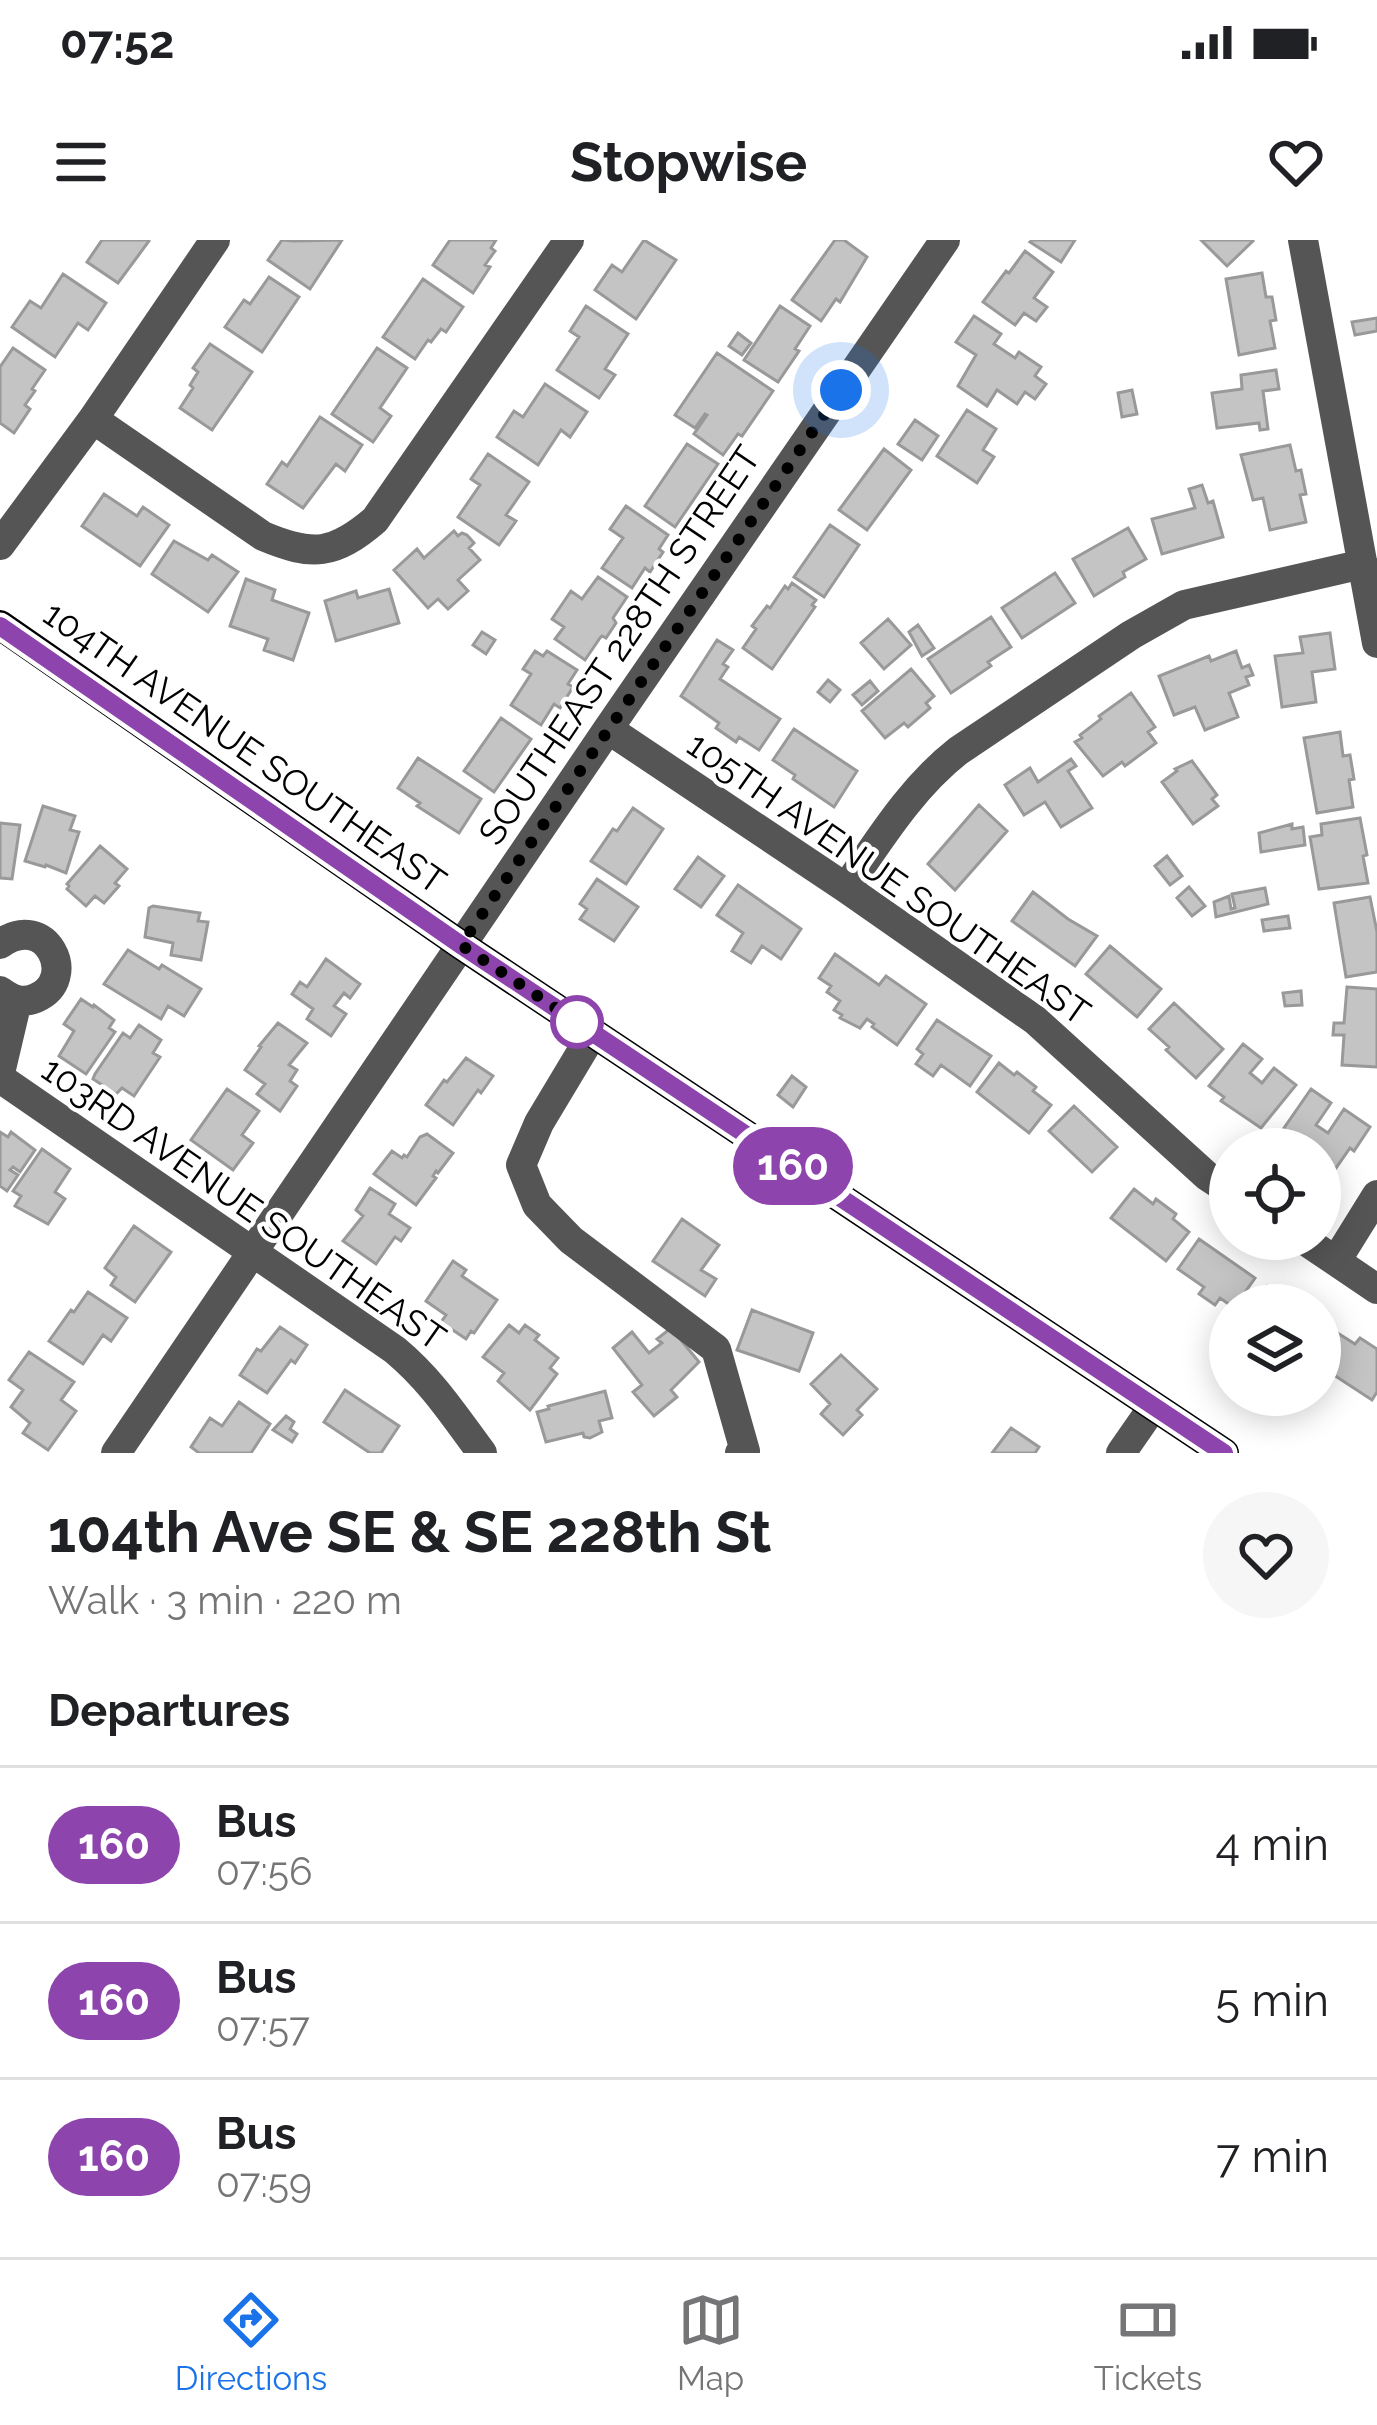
<!DOCTYPE html>
<html lang="en">
<head>
<meta charset="utf-8">
<style>
	:root { --surface:#fff; --page:#f6f6f6; --text:#202124; --muted:#757577; --line:#e0e0e0; --accent:#1a73e8 }
	body { margin:0; font-family:Raleway,sans-serif; background:var(--page); color:var(--text); height:100vh; display:flex; flex-direction:column; font-size:45px; white-space:nowrap }
	* { box-sizing:border-box; margin:0 }
	p { font-size:39px; color:var(--muted) }
	.icon { flex:none; width:66px; height:66px; fill:none; stroke:currentColor; stroke-width:2; stroke-linecap:round; stroke-linejoin:round }
	.map { position:relative; height:1213px; overflow:hidden }
	.drawer { display:flex; flex-direction:column; background:var(--surface); flex:1 }
	.drawer>* { flex:none }
	.badge { padding:0 24px; border-radius:39px; font-size:42px; line-height:78px }
	.tools { position:absolute; left:1209px; top:888px; display:grid; gap:24px }
	.tools a { display:grid; place-items:center; width:132px; height:132px; border-radius:50%; background:var(--surface); box-shadow:0 6px 30px #0003; font-size:60px }
	.you { position:absolute; width:60px; height:60px; margin:-30px; border:9px solid #fff; border-radius:50%; background:#1a73e8; box-shadow:0 0 0 18px #1a73e833 }
	.map>.badge { position:absolute; translate:-50% -50%; box-shadow:0 0 0 6px #fff }
	h2 { padding:0 48px; font-size:45px; line-height:108px }
	.round { display:grid; place-items:center; flex:none; width:126px; height:126px; border-radius:63px; background:var(--page) }
	.summary { display:flex; align-items:center; justify-content:space-between; height:204px; padding:0 48px }
	h1 { font-size:57px; font-weight:700; line-height:90px }
	ul { padding:0; list-style:none }
	li { display:flex; align-items:center; gap:36px; height:156px; padding:0 48px; border-top:3px solid var(--line) }
	li div { flex:1 }
	li b { display:block; font-size:45px }
	li em { font-style:normal }
	li .badge { min-width:132px; font-weight:700; text-align:center }
	.status { display:flex; justify-content:space-between; align-items:center; height:84px; padding:0 60px; background:var(--surface); direction:ltr }
	.status svg { height:33px; fill:currentColor }
	header { display:flex; justify-content:space-between; align-items:center; height:156px; padding:0 48px; background:var(--surface); font-size:54px; font-weight:700 }
	.menu { display:flex; justify-content:space-around; align-items:center; height:168px; border-top:3px solid var(--line); background:var(--surface); font-size:33px; color:var(--muted) }
	.menu a { display:grid; justify-items:center; gap:6px }
	.menu .on { color:var(--accent) }
	.map>svg:first-child { display:block }
	.building { fill:#c4c4c4; stroke:#999; stroke-width:3 }
	.lines { fill:none; stroke-linecap:round; stroke-linejoin:round }
	.minor { stroke:#555; stroke-width:30 }
	.major { stroke:#000; stroke-width:30 }
	.line-casing { stroke:#fff; stroke-width:27 }
	.line { stroke:#8e44ad; stroke-width:18 }
	.walk { stroke:#000; stroke-width:12; stroke-dasharray:0 21.6 }
	.stop-dot { fill:#fff; stroke:#8e44ad; stroke-width:6 }
	.labels { text-anchor:middle; dominant-baseline:central; stroke-width:9; stroke-linejoin:round; paint-order:stroke }
	.street-label { font-size:36px; fill:#000; stroke:#fff }
</style>
</head>
<body>
<div class="status"><b>07:52</b><svg viewBox="0 0 49 12"><path d="M0 12V9h3v3zM5 12V6h3v6zM10 12V3h3v9zM15 12V0h3v12zM26 1h20v11H26zM47 4h2v5h-2z"/></svg></div>
<header><svg class="icon" aria-label="menu" viewBox="0 0 24 24"><path d="M4 6h16M4 12h16M4 18h16"/></svg>Stopwise<svg class="icon" aria-label="heart" viewBox="0 0 24 24"><path d="M12 20l-8-8c-3-5 5-10 8-4 3-6 11-1 8 4z"/></svg></header>
<div class="map">
<svg width="1377" height="1213" viewBox="0 0 1377 1213">
	<rect width="100%" height="100%" fill="#fff"/>
	<path class="building" d="M102 0H148L149 1 118 43 87 22Z
		M282 0 294 1 342 0 310 49 268 20Z
		M450 0H496L491 8 495 11 485 25 490 27 473 53 433 25Z
		M644 0 676 20 636 79 595 50 612 25 622 32Z
		M835 0H844L867 17 840 62 836 59 821 81 792 60Z
		M1032 0H1075L1061 22 1030 2Z
		M1201 0H1252L1253 1 1227 26Z
		M1025 11 1053 32 1034 58 1047 67 1036 81 1024 73 1015 85 983 62 1006 31 1009 33Z
		M1262 33 1266 57H1272L1276 80 1270 81 1275 108 1239 115 1226 39Z
		M63 34 106 63 88 90 78 83 55 117 12 87 30 61 41 68Z
		M269 37 299 57 262 112 225 87 244 60 250 64Z
		M423 39 463 67 446 92 441 89 431 102 428 100 415 119 383 97Z
		M586 66 628 94 605 129 615 135 599 158 557 130 579 97 570 91Z
		M780 66 810 86 795 109 799 111 778 142 744 120Z
		M974 76 1001 94 994 104 1015 118 1019 112 1041 127 1035 136 1046 144 1035 159 1025 152 1017 164 997 150 987 166 958 146 976 115 956 102Z
		M1377 78V91L1355 95 1352 82Z
		M738 93 751 103 742 115 729 106Z
		M210 104 252 132 212 190 180 168 193 148 190 145 198 132 193 128Z
		M13 108 45 130 32 149 35 151 25 165 30 169 14 193 0 183V127Z
		M377 108 407 128 380 168 391 176 373 202 332 174Z
		M717 113 773 151 742 196 738 194 723 215 694 194 707 175 705 174 695 188 675 175Z
		M1276 130 1279 149 1263 151 1268 189 1260 190 1259 183 1217 188 1212 153 1242 149 1241 135Z
		M545 144 587 172 570 197 561 190 538 225 497 197 514 171 523 177Z
		M1132 150 1137 174 1122 177 1118 153Z
		M967 170 996 189 983 210 994 217 977 243 937 216Z
		M320 177 362 205 345 231 336 224 303 268 267 244 282 222 287 226Z
		M915 180 938 196 922 220 898 204Z
		M687 204 718 224 675 287 645 266Z
		M1290 205 1296 231 1301 230 1306 254 1300 255 1306 282 1270 290 1263 258 1253 260 1241 215Z
		M884 209 911 230 867 290 839 270Z
		M488 214 529 242 506 275 516 281 499 305 458 277 480 245 471 239Z
		M1202 245 1208 263 1213 261 1223 297 1162 314 1152 279 1195 268 1189 249Z
		M104 254 137 276 143 267 169 285 140 326 82 286Z
		M626 266 668 295 659 309 663 312 650 332 645 328 632 348 602 328 623 298 610 289Z
		M830 285 859 305 824 357 794 337Z
		M1128 288 1146 319 1123 332 1125 337 1094 356 1073 319Z
		M454 291 458 296 462 293 467 295 474 303 469 308 480 320 458 340 468 351 448 369 438 359 428 368 394 330 417 309 424 318Z
		M174 301 208 320 212 315 238 332 208 372 152 334Z
		M1055 333 1075 363 1022 398 1002 368Z
		M598 337 627 357 613 378 616 383 606 398 602 396 600 398 585 420 555 399 564 387 552 379 571 351 582 359Z
		M246 339 275 350 272 360 309 373 293 420 264 410 268 399 230 386Z
		M792 343 816 360 812 365 815 367 772 429 743 408 756 389 752 386 767 366 770 368 785 346 788 349Z
		M389 349 399 383 336 401 325 361 356 351 358 358Z
		M991 377 1011 407 988 422 991 426 951 453 928 419Z
		M888 379 911 405 884 429 861 403Z
		M918 385 934 408 922 416 909 392Z
		M482 392 495 400 486 414 473 405Z
		M1330 393 1335 429 1312 432 1316 462 1282 467 1275 416 1303 413 1300 397Z
		M717 400 733 410 723 424 728 427 720 439 780 479 759 510 739 497 736 502 716 488 719 483 681 456Z
		M535 411 543 416 547 411 577 430 568 444 573 447 560 468 554 464 541 485 511 465 531 434 523 429Z
		M1236 411 1242 428 1249 425 1253 435 1246 437 1249 445 1229 453 1238 477 1205 490 1195 467 1174 475 1159 436 1209 416 1211 421Z
		M911 429 934 456 926 463 930 468 908 487 904 483 885 498 862 471Z
		M828 440 840 450 830 462 818 452Z
		M870 441 878 451 862 465 853 455Z
		M1131 453 1155 487 1148 492 1156 503 1125 526 1122 522 1103 536 1075 502 1082 498 1080 495 1101 479 1099 476Z
		M501 478 531 499 494 552 464 531Z
		M794 489 857 531 834 567 793 539 795 535 773 520Z
		M1340 492 1343 516 1350 515 1354 539 1349 540 1353 567 1317 573 1304 498Z
		M418 518 481 559 459 593 417 566 420 563 398 548Z
		M1071 519 1076 526 1068 531 1092 568 1061 587 1045 562 1024 575 1005 545 1030 528 1038 542Z
		M1192 521 1217 555 1212 559 1218 566 1193 584 1162 542 1177 531 1175 529Z
		M979 565 1007 591 955 650 928 624Z
		M43 566 75 576 70 590 79 592 66 633 46 625 45 627 25 621Z
		M633 568 663 589 626 644 591 621 613 589 617 591Z
		M1360 578 1367 615 1363 616 1368 643 1319 649 1310 597 1322 595 1321 584Z
		M0 583 20 585 12 639 0 638Z
		M1292 584V589L1303 587 1305 605 1261 612 1259 593Z
		M100 606 127 629 115 643 119 646 104 663 95 656 86 666 67 649 69 646 67 644Z
		M1167 616 1182 636 1170 645 1155 626Z
		M698 617 724 636 701 667 675 649Z
		M597 639 638 667 614 701 580 679 587 669 580 664Z
		M738 645 801 689 781 719 762 706 751 723 732 711 743 693 717 675Z
		M1189 647 1205 666 1192 676 1177 658Z
		M1265 648 1268 664 1216 677 1214 662 1229 656 1231 669 1235 668 1232 654Z
		M1033 652 1068 679 1097 696 1075 726 1012 681Z
		M1370 657 1377 692V732L1346 737 1334 663Z
		M153 666 200 673 198 681 208 682 201 720 171 715 173 703 145 697 149 668Z
		M1288 676 1290 688 1264 691 1262 680Z
		M1110 706 1161 749 1137 777 1086 734Z
		M128 710 159 729 162 725 201 749 184 776 168 766 161 779 104 744Z
		M835 714 879 745 886 736 926 764 897 805 872 787 874 784 867 779 860 788 840 778 842 775 834 770 840 761 827 752 831 746 819 738Z
		M326 719 360 744 350 758 344 753 334 766 346 774 331 796 307 779 313 769 292 754 300 742 307 747Z
		M1347 747 1377 749V827L1342 825 1344 795H1333L1334 783H1344Z
		M1301 751 1302 765 1285 766 1283 753Z
		M81 759 93 767 94 765 114 780 109 788 115 792 86 834 59 816 74 791 64 784Z
		M1174 763 1223 809 1196 838 1166 810 1169 807 1149 789Z
		M937 780 991 816 970 846 941 825 933 836 916 824 923 814 917 809Z
		M278 783 307 803 289 825 297 830 290 841 297 846 280 871 257 854 265 844 245 830 261 807 259 806Z
		M139 785 161 800 153 813 160 817 134 856 122 848 116 854 93 839 95 834 123 793 130 798Z
		M1243 804 1262 819 1250 833 1262 843 1274 828 1296 845 1261 888 1221 861 1224 857 1209 846Z
		M466 818 493 836 481 853 478 850 453 885 426 865 444 840 447 842Z
		M999 823 1014 835 1017 832 1036 847 1033 851 1051 865 1029 893 977 852Z
		M792 836 806 847 793 867 778 855Z
		M227 849 259 871 242 895 253 903 233 930 191 900Z
		M1311 849 1331 863 1316 885 1328 893 1344 869 1370 887 1354 911 1350 908 1329 938 1320 931V909H1280L1273 904Z
		M1074 866 1117 907 1092 932 1049 891Z
		M0 892 8 897 11 892 35 910 20 932 13 927 10 930 18 935 7 951 0 946Z
		M427 894 453 913 438 933 436 931 433 936 436 938 416 965 374 934 392 911 402 918 404 915 407 917 420 897Z
		M42 909 70 929 55 952 65 959 48 984 15 966 21 956 13 951Z
		M370 948 395 964 389 974 410 988 401 1001 395 997 376 1024 343 1001 363 976 356 970Z
		M1134 949 1153 964 1156 959 1176 974 1173 979 1189 992 1166 1021 1111 978Z
		M682 979 719 1005 701 1030 716 1039 705 1056 653 1021Z
		M134 986 171 1012 135 1062 111 1045 116 1037 105 1028Z
		M1199 999 1255 1038 1236 1065H1230L1220 1058 1215 1065 1199 1054 1204 1047 1178 1029Z
		M453 1021 466 1030 462 1036 497 1060 474 1093 471 1091 466 1099 441 1082 446 1075 426 1061Z
		M1267 1046 1288 1059 1291 1055 1306 1065H1255Z
		M88 1052 127 1078 111 1101 103 1095 83 1124 49 1101 71 1070 74 1072Z
		M752 1070 813 1093 799 1131 737 1110Z
		M509 1085 519 1093 525 1085 539 1095 535 1100 558 1118 550 1128 557 1134 530 1170 498 1141 504 1133 483 1117Z
		M280 1087 307 1105 295 1123 291 1120 267 1153 240 1135 257 1109 261 1111Z
		M671 1088 699 1122 671 1150 677 1157 654 1176 633 1152 642 1145 613 1108 632 1092 649 1113 662 1103 657 1099Z
		M1336 1092 1355 1104 1360 1098 1377 1109V1152L1372 1160 1320 1126V1116Z
		M29 1112 74 1142 61 1160 76 1171 48 1210 23 1193 30 1183 11 1167 23 1150 9 1140Z
		M841 1115 877 1149 857 1170 862 1175 843 1195 821 1174 830 1164 811 1144Z
		M345 1150 399 1186 381 1213H370L324 1182Z
		M605 1151 612 1178 599 1181 602 1192 590 1198 584 1197 583 1193 546 1202 537 1172 549 1169 548 1166Z
		M239 1162 270 1184 251 1213H199L191 1207 210 1178 222 1186Z
		M286 1176 294 1182 290 1189 297 1194 292 1202 273 1190Z
		M1011 1188 1039 1207 1035 1213H992Z"/>
	<g class="lines">
		<path class="minor" d="M1303 0 1377 403
			M93 179 263 296C313 317 334 315 375 280L569 0
			M0 305 93 179 215 0
			M608 489 846 648 1035 780 1207 936 1230 951
			M846 648C880 599 911 548 958 511L1131 395 1184 365 1363 324
			M0 704C46 670 80 739 36 758 22 764 12 760 0 751
			M593 793 539 883 521 925 537 965 571 1000 716 1109 745 1211 740 1213
			M0 833 17 761
			M0 838 395 1110C432 1141 453 1174 482 1213
			M1303 999 1377 1049
			M1336 1021 1377 955
			M116 1213 608 489 945 0
			M1121 1213 1153 1167"/>
		<path class="major" d="M0 385 461 705 1224 1213"/>
	</g>
	<g class="lines">
		<g class="line-casing">
			<path id="line" d="M0 386 461 705 1224 1213"/>
		</g>
		<use href="#line" class="line"/>
		<path class="walk" d="M577 782 593 793 461 705 841 150"/>
	</g>
	<circle class="stop-dot" cx="577" cy="782" r="24"/>
	<g class="labels">
		<g class="street-label">
			<text transform="translate(619 405) rotate(-56)">SOUTHEAST 228TH STREET</text>
			<text transform="translate(245 507) rotate(35)">104TH AVENUE SOUTHEAST</text>
			<text transform="translate(889 638) rotate(35)">105TH AVENUE SOUTHEAST</text>
			<text transform="translate(244 963) rotate(35)">103RD AVENUE SOUTHEAST</text>
		</g>
	</g>
</svg>
<div class="tools">
<a><svg class="icon" aria-label="locate" viewBox="0 0 24 24"><circle cx="12" cy="12" r="6"/><path d="M12 2v4M12 18v4M2 12h4M18 12h4"/></svg></a>
<a><svg class="icon" aria-label="layers" viewBox="0 0 24 24"><path d="M12 4l9 5-9 5-9-5zM3 14l9 5 9-5"/></svg></a>
</div>
<div class="you" style="left:841px;top:150px"></div>
<b class="badge" style="left:793px;top:926px;background:#8e44ad;color:#fff">160</b>
</div>
<section class="drawer">
<div class="summary"><div><h1>104th Ave SE &amp; SE 228th St</h1><p>Walk · 3 min · 220 m</p></div><a class="round"><svg class="icon" aria-label="heart" viewBox="0 0 24 24"><path d="M12 20l-8-8c-3-5 5-10 8-4 3-6 11-1 8 4z"/></svg></a></div>
<h2>Departures</h2>
<ul>
<li><span class="badge" style="background:#8e44ad;color:#fff">160</span><div><b>Bus</b><p>07:56</p></div><em>4 min</em></li>
<li><span class="badge" style="background:#8e44ad;color:#fff">160</span><div><b>Bus</b><p>07:57</p></div><em>5 min</em></li>
<li><span class="badge" style="background:#8e44ad;color:#fff">160</span><div><b>Bus</b><p>07:59</p></div><em>7 min</em></li>
</ul>
</section>
<nav class="menu">
<a class="on"><svg class="icon" aria-label="directions" viewBox="0 0 24 24"><path d="M12 3l9 9-9 9-9-9zM9 14v-3h6M13 9l2 2-2 2"/></svg>Directions</a>
<a><svg class="icon" aria-label="map" viewBox="0 0 24 24"><path d="M3 6l6-2 6 2 6-2v14l-6 2-6-2-6 2zM9 4v14M15 6v14"/></svg>Map</a>
<a><svg class="icon" aria-label="tickets" viewBox="0 0 24 24"><path d="M3 7h18v10H3zM15 7v10"/></svg>Tickets</a>
</nav>
</body>
</html>
